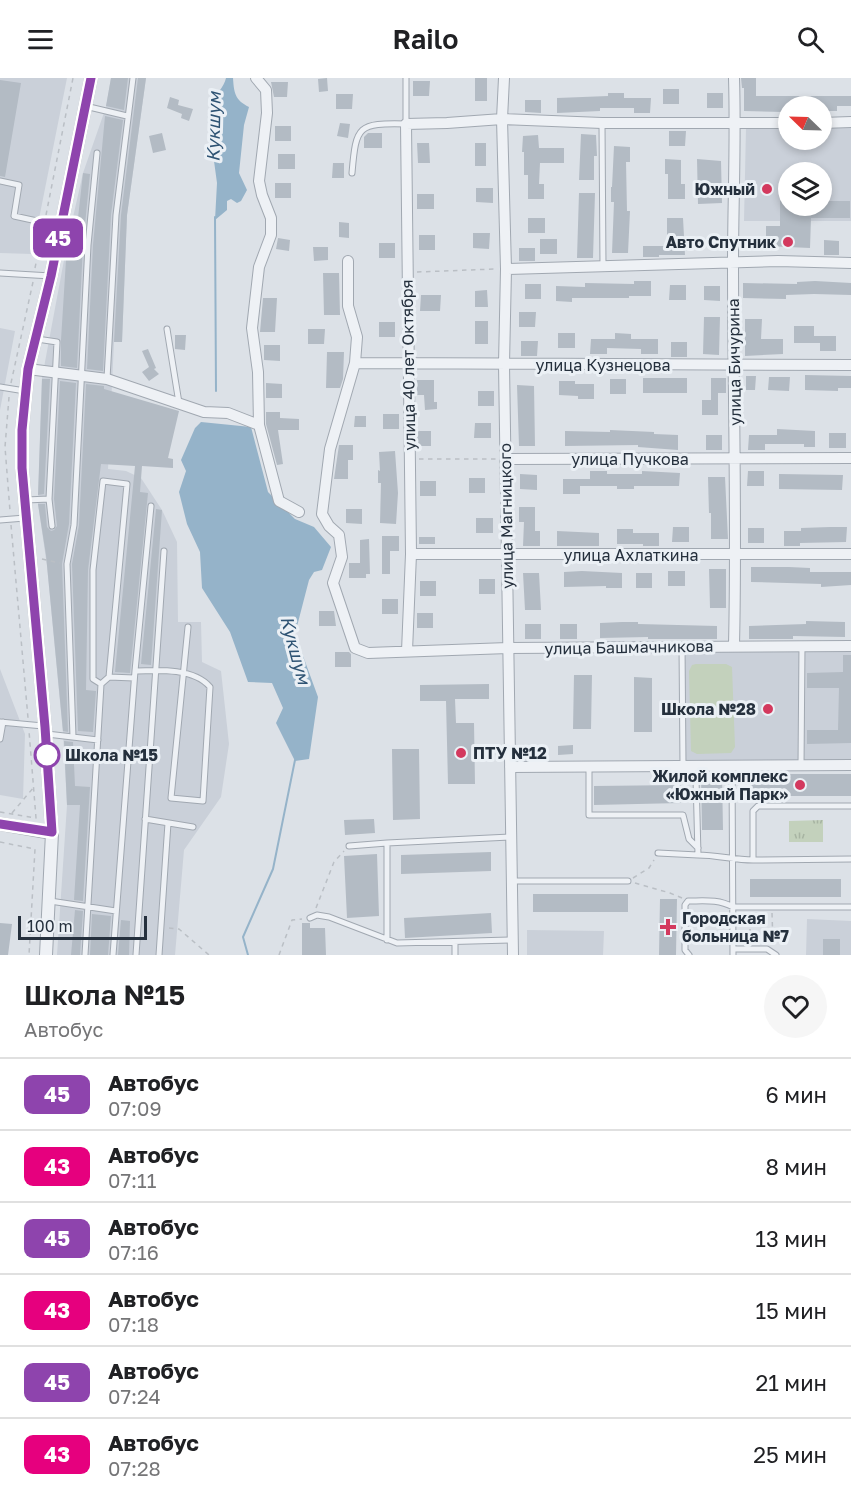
<!DOCTYPE html>
<html lang="ru">
<head>
<meta charset="utf-8">
<style>
	:root { --surface:#fff; --page:#f6f6f6; --text:#202124; --muted:#757577; --line:#e0e0e0 }
	body { margin:0; font-family:"Golos Text",sans-serif; background:var(--page); color:var(--text); height:100vh; display:flex; flex-direction:column; font-size:22px; white-space:nowrap }
	* { box-sizing:border-box; margin:0 }
	p { font-size:20px; color:var(--muted) }
	.icon { flex:none; width:33px; height:33px; fill:none; stroke:currentColor; stroke-width:2; stroke-linecap:round; stroke-linejoin:round }
	.map { position:relative; height:877px; overflow:hidden }
	.side { display:flex; flex-direction:column; background:var(--surface); flex:1 }
	.side>* { flex:none }
	.badge { padding:0 12px; border-radius:9px; font-size:21px; line-height:39px }
	.needle { width:39px; rotate:293deg }
	.tools { position:absolute; left:778px; top:18px; display:grid; gap:12px }
	.tools a { display:grid; place-items:center; width:54px; height:54px; border-radius:50%; background:var(--surface); box-shadow:0 3px 9px #0003; font-size:30px }
	.scale { position:absolute; left:18px; bottom:15px; width:129px; box-sizing:border-box; padding-left:6px; border:3px solid #25303d; border-top:0; font-size:16px; line-height:21px; white-space:nowrap; color:#25303d; -webkit-text-stroke:4px #ebf0f5; paint-order:stroke }
	.map>.badge { position:absolute; translate:-50% -50%; box-shadow:0 0 0 3px #fff }
	.round { display:grid; place-items:center; flex:none; width:63px; height:63px; border-radius:32px; background:var(--page) }
	.head { display:flex; align-items:center; justify-content:space-between; height:102px; padding:0 24px }
	h1 { font-size:28px; font-weight:600; line-height:45px }
	ul { padding:0; list-style:none }
	li { display:flex; align-items:center; gap:18px; height:72px; padding:0 24px; border-top:2px solid var(--line) }
	li div { flex:1 }
	li b { display:block; font-size:22px }
	li em { font-style:normal }
	li .badge { min-width:66px; font-weight:700; text-align:center }
	header { display:flex; justify-content:space-between; align-items:center; height:78px; padding:0 24px; background:var(--surface); font-size:27px; font-weight:600 }
	.map>svg:first-child { display:block }
	.built { fill:#cad0d9; fill-rule:evenodd }
	.grass { fill:#c3d1bc }
	.park { fill:url(#park-tufts) }
	.water { fill:#95b3c9 }
	.lines { fill:none; stroke-linecap:round; stroke-linejoin:round }
	.stream { stroke:#95b3c9; stroke-width:2 }
	.building { fill:#b3bbc4 }
	.service-casing { stroke:#a1a8b1; stroke-width:7 }
	.minor-casing { stroke:#a1a8b1; stroke-width:12 }
	.tertiary-casing { stroke:#a1a8b1; stroke-width:14 }
	.path { stroke:#babfc5; stroke-width:1.5; stroke-dasharray:4.5 4.5; stroke-linecap:butt }
	.service { stroke:#eef1f5; stroke-width:5 }
	.minor { stroke:#eef1f5; stroke-width:10 }
	.tertiary { stroke:#eef1f5; stroke-width:12 }
	.line-casing { stroke:#fff; stroke-width:14 }
	.line { stroke:#8e44ad; stroke-width:9 }
	.poi-dot { fill:#d3395e; stroke:#ebf0f5; stroke-width:2 }
	.stop-dot { fill:#fff; stroke:#8e44ad; stroke-width:3 }
	.labels { text-anchor:middle; dominant-baseline:central; stroke-width:6; stroke-linejoin:round; paint-order:stroke }
	.poi-label { font-size:16px; font-weight:bold; fill:#25303d; stroke:#ebf0f5; text-anchor:end }
	.street-label { font-size:16px; fill:#25303d; stroke:#ebf0f5 }
	.stop-label { font-size:16px; font-weight:bold; fill:#25303d; stroke:#ebf0f5; text-anchor:start }
	.water-label { font-size:18px; font-style:italic; fill:#2e5373; stroke:#ebf0f5 }
</style>
</head>
<body>
<header><svg class="icon" aria-label="menu" viewBox="0 0 24 24"><path d="M4 6h16M4 12h16M4 18h16"/></svg>Railo<svg class="icon" aria-label="search" viewBox="0 0 24 24"><circle cx="10" cy="10" r="6"/><path d="M15 15l6 6"/></svg></header>
<div class="map">
<svg width="851" height="877" viewBox="0 0 851 877">
	<defs>
		<pattern id="park-tufts" width="24" height="20" patternUnits="userSpaceOnUse" patternTransform="scale(1.5)"><rect width="24" height="20" fill="#c3d1bc"/><path d="M3 7l-1-3M5 7V3M7 7l1-3M15 17l-1-3M17 17v-4M19 17l1-3" fill="none" stroke="#a7b4a2"/></pattern>
	</defs>
	<rect width="100%" height="100%" fill="#dce1e7"/>
	<path class="built" d="M0 0H67L32 176 0 175Z
		M111 0H146L127 137 122 264H114L108 391 126 393 141 400 162 432 177 464 178 544H201L202 584 221 593 229 666 221 719 184 772 175 877H57L67 727 63 655 47 488 38 426 42 300 67 166 83 95 106 29Z
		M851 48V143H744L746 50H789V62H822V49ZM789 94H822V128H789Z
		M0 250 15 253 0 332Z
		M851 572V684L686 686 684 579 689 573Z
		M0 591 25 656 23 721 0 717Z
		M807 841 851 843V877H806Z
		M527 852 604 853 603 877H527Z"/>
	<path class="grass" d="M696 586H726L732 589 735 669 731 675 697 676 691 673 689 593 692 587Z"/>
	<path class="park" d="M823 742V764H789V743Z"/>
	<path class="water" d="M226 0H233C234 15 235 22 249 29L244 47 239 95 247 112 241 123 237 125 231 121 227 123V132L215 142 217 105 214 83 216 73C202 59 212 55 213 39 213 35 211 29 212 25 215 16 224 10 226 0Z
		M201 344 251 349 268 414 295 441 314 449 331 469 322 492 314 494 309 502 295 556 318 619 309 681 295 683 276 645 283 630 272 605 248 604 230 554 202 510 200 474 187 446 179 414 186 393 181 382 195 350Z"/>
	<g class="lines">
		<path class="stream" d="M215 139 216 313
			M248 877 243 859 273 791 295 682"/>
	</g>
	<path class="building" d="M111 0H128L124 32 106 28Z
		M138 0H146L127 137 122 264H114L121 137Z
		M327 0 328 13 319 14 318 1Z
		M475 0H487V23H475Z
		M741 0H756V18H851V28H837V33H822V28H784V34L744 33V10H742Z
		M0 2 21 5 5 99 0 98Z
		M413 3H430L429 18H413Z
		M271 4H288L287 19H274Z
		M663 11H679V26H663Z
		M608 15H624V20H651L650 35H634V30H600V33L557 35V20L608 18Z
		M707 15H723V30H707Z
		M336 16H353L352 31H336Z
		M170 19 179 22 178 27 193 31 189 43 181 40 182 36 167 30Z
		M525 22H541V35L525 34Z
		M105 38 123 42 111 137 103 293 87 291 93 167Z
		M340 45 350 46 348 60 337 58Z
		M275 48H291V63H275Z
		M669 53H686L685 68H669Z
		M162 55 166 72 153 75 149 58Z
		M368 55H382V70H364V59Z
		M581 56 596 57 597 78H594V102H579Z
		M538 57 539 70H564V85H540L539 106H544V121H528V97H524V74H522L523 58Z
		M417 65H429L430 85H418Z
		M475 65H486V88H475Z
		M614 68 630 69V84H626L627 133H630L628 175H612L614 124H611V109H612Z
		M278 76H295V91H278Z
		M665 81 681 82V106H685V121H668V96H665Z
		M697 81 721 83 722 125 698 126Z
		M333 85H344V100H332Z
		M83 95 90 96 83 167 77 290 61 288V262L67 166 75 167Z
		M275 105H291V120H275Z
		M476 110H493V125L476 124Z
		M579 115H595L593 180H577Z
		M417 116H434V131H417Z
		M780 123H789V128H822V123H850V140H811L810 170 766 168V148H780Z
		M528 140H545V155H528Z
		M667 140H683L685 177H659V179H643V168H667Z
		M339 144 349 145V160L339 159Z
		M473 155H490L489 171 473 170Z
		M419 157H435V172H419Z
		M278 160 290 162 289 173 276 171Z
		M540 161H557V176H540Z
		M824 162 839 163V177H824Z
		M379 165H395V180H379Z
		M313 169H328V182L314 183Z
		M519 170H535V183H519Z
		M323 195H339L340 237H324Z
		M634 203H651V218H629V220H572V224L556 223V208L585 209V205L634 206Z
		M815 203 851 205V217L814 216 786 217V221L743 220V205L797 206V204Z
		M525 206H541V221H525Z
		M670 207H686V222H669Z
		M704 208H720V223L704 222Z
		M487 212 488 229H475V213Z
		M421 217H441L440 233H420Z
		M263 220H277L275 254H260Z
		M519 234H536L535 249H519Z
		M704 239H720L719 277 703 276Z
		M745 241H762L761 261H783V276L745 278Z
		M475 243H488V266H475Z
		M379 244H395V259H379Z
		M794 248H814V258H836V273H820V265H794Z
		M308 251H325L324 266H308Z
		M558 255H575V270H558Z
		M615 255 631 256V261H658V276H641V271L607 270V276H590L591 261H615Z
		M175 257H186L185 272 175 271Z
		M521 263H538L537 278H521Z
		M671 264H687V279H671Z
		M264 267H280V283L264 282Z
		M148 271 156 290 154 291 159 296 149 303 142 294 149 289 142 273Z
		M327 274H344L343 301 340 310H326Z
		M805 297 851 298V310H838V313L805 312Z
		M746 298H756L755 312H746Z
		M769 299H790L789 313 768 312Z
		M643 300H687V315H643Z
		M711 300H726V315H718V337H702V322H711Z
		M42 301H50L44 416 38 417Z
		M610 301H626V316H610Z
		M417 302H434V324H437V331L425 332 424 317H417Z
		M60 303 76 305 69 446 62 486 68 654 63 653 46 477 38 426H45L47 449 51 453 54 452 57 448 54 421Z
		M559 303H575V306H594V321H578V318L559 317Z
		M266 305 282 306V320H266Z
		M86 306 104 308V311L179 333 168 380 173 381V390L142 388 140 414 148 415 130 595 115 594 135 388 101 386 88 492 86 612 96 613 93 654 78 653 72 486 79 447Z
		M517 307 534 308 535 368H519Z
		M478 313H494V328H478Z
		M266 334H280V340L299 341V352H278L283 386 277 387 266 346Z
		M383 336H399V351H383Z
		M355 338H366V349H354Z
		M475 345H491V360H474Z
		M777 351 815 353V369H804V366H765V372H748L749 357H777Z
		M610 352 654 354V356L678 357V372L638 369V367L565 368V353L610 354Z
		M417 353H431V368H417Z
		M829 355H846V370H829Z
		M706 357H722V372H706Z
		M339 367H353V382H348V401H334Z
		M395 373 398 415 396 446 380 445 381 405H378V392L380 393 379 374Z
		M590 393H607V396H642V393L680 395 679 408H634V411H617V408H580V416H563V401H590Z
		M748 393H764V408H747Z
		M520 396 537 397V412L520 411Z
		M779 396 843 397 842 412 779 411Z
		M708 399H725L728 461H711V435H709Z
		M469 400H485V415H469Z
		M420 403H436V418H420Z
		M519 429H535V453H540V468H523L524 444H519Z
		M156 431 162 432 151 587 141 586Z
		M346 431H362V446L346 445Z
		M476 440H493V455H476Z
		M673 449H689V464H672Z
		M830 449H847L846 464 800 465V468H784V453H801V450Z
		M748 450H764V465H748Z
		M617 451H633V455H659V468H643V466H617Z
		M557 453 599 455V468H557Z
		M382 458H399V473H390V496H382Z
		M419 459H435V466H419Z
		M369 461 370 496H366V500H349V485H360V462Z
		M751 489H789L810 490V494H851V507L821 509V506L751 504Z
		M709 491H726V530H710Z
		M582 493 622 495V510H606V508L564 509V494Z
		M668 493H685V508H668Z
		M523 495H539L541 532H525Z
		M636 495H652V510H636Z
		M479 501H495V516H479Z
		M420 503H436V518H420Z
		M382 521H398V536H382Z
		M319 533H334L336 548H319Z
		M417 535H433V550H417Z
		M806 543 845 544V559L793 558V561H749V548L806 546Z
		M622 544H638V546L717 548V561H648V559L600 560V545Z
		M525 546H541V561H525Z
		M560 546H577V561H560Z
		M335 574H349L351 576V589H335Z
		M843 577H851V665L807 666V652H838L839 610H807V595L843 594Z
		M574 597H592L591 651H573Z
		M634 599 652 600V654H634Z
		M489 606V621H455L456 645H474L475 706H448L446 623H420V607Z
		M64 663 73 664 75 708 90 709 83 823 74 822 80 727H67Z
		M573 667V676L558 677V668Z
		M392 671H419L420 741 393 742Z
		M748 696H851V718H748Z
		M722 697 723 752H702L701 698Z
		M681 707V725L594 727V708Z
		M374 741 375 755 345 757 344 742Z
		M491 774V793L401 796V777Z
		M377 776 379 838 347 840 344 778Z
		M750 801H841V819H750Z
		M533 816H628V834H533Z
		M660 821H677L676 877H659Z
		M75 832 83 833 80 877H71Z
		M491 835 492 855 405 860 404 840Z
		M92 836 111 838 108 877H90Z
		M121 842 130 843 129 877H118Z
		M0 845 12 846 8 877H0Z
		M302 845H310V850H325L326 877H302Z
		M823 861H840V877H823Z"/>
	<g class="lines">
		<g class="service-casing">
			<path id="service" d="M85 28 127 38
				M602 46 603 188
				M352 95C356 47 358 45 406 46V0
				M0 103 19 107 14 138 60 148
				M0 195 51 198
				M167 251 179 325
				M37 261 57 264 49 421 52 448
				M107 301 116 137 133 0
				M0 309 25 313
				M26 422 49 421
				M0 442 25 440
				M682 568 683 687
				M135 593C159 592 194 590 210 609L203 723 171 720 188 549
				M109 599 134 600
				M0 644 43 648
				M47 656 98 662
				M73 659 67 486 74 447 88 167 97 75
				M0 661 3 644
				M732 688 733 877
				M801 688 802 567
				M589 689V737H683L689 761 698 770
				M690 689 696 700 698 777C717 777 734 782 753 782
				M851 728H758L753 733V782L851 781
				M145 741 193 749
				M387 765V862
				M349 768 387 765 511 759
				M658 775 698 777
				M512 803H628
				M50 823 116 833
				M310 840 317 837 329 839 397 865 512 862
				M455 864V877
				M733 871H767L776 877
				M85 877 101 606 109 599 127 406 103 403 93 492V601L101 606
				M113 877 135 593 151 428
				M136 877 164 473
				M159 877 168 745
				M689 877 685 872V827L688 823C704 823 718 821 733 829H851"/>
		</g>
		<g class="minor-casing">
			<path id="minor" d="M256 0 266 12 267 35 259 103 262 117 271 140V157L259 189 252 250 258 294 259 347 279 423 299 434
				M504 0 502 41 506 191 504 286 513 877
				M822 45 851 44
				M348 183V228L357 259 355 285 330 371 322 436 329 448 339 457 342 479 333 505 355 570 368 575 508 570 851 568
				M506 191 778 183 851 185
				M355 285 851 287
				M28 291 107 301 204 334 228 335 259 347
				M506 381 851 380
				M411 476H851
				M734 567C737 440 733 313 733 186 733 124 736 62 734 0
				M407 573 411 476 406 46 447 45 502 41 602 45H789
				M510 689 851 687"/>
		</g>
		<g class="tertiary-casing">
			<path id="tertiary" d="M0 746 52 755
				M46 877 52 755 45 649 22 390V352L28 291 51 198 91 0"/>
		</g>
		<path class="path" d="M46 137 73 0
			M35 190 43 151
			M417 194 496 191
			M11 305 33 204
			M9 319 5 369 10 433
			M419 381H496
			M11 447 28 640
			M42 481 60 485
			M0 734 36 740 29 653
			M12 735 34 709
			M0 764 35 771 29 877
			M633 800 649 790 654 782
			M635 805 670 815 682 820
			M316 830 334 784 344 773
			M772 835 773 866
			M169 850 179 851 209 877
			M750 864V851
			M279 877 292 842 302 841"/>
		<use href="#service" class="service"/>
		<use href="#minor" class="minor"/>
		<use href="#tertiary" class="tertiary"/>
	</g>
	<g class="lines">
		<g class="line-casing">
			<path id="line" d="M0 746 52 754 45 649 22 390V352L28 291 51 198 91 0"/>
		</g>
		<use href="#line" class="line"/>
	</g>
	<g class="poi-dot">
		<circle cx="767" cy="111" r="6"/>
		<circle cx="788" cy="164" r="6"/>
		<circle cx="768" cy="631" r="6"/>
		<circle cx="461" cy="675" r="6"/>
		<circle cx="800" cy="707" r="6"/>
		<path d="M665 840h6v6h6v6h-6v6h-6v-6h-6v-6h6z"/>
	</g>
	<circle class="stop-dot" cx="47" cy="677" r="12"/>
	<g class="labels">
		<g class="poi-label">
			<text x="755" y="111">Южный</text>
			<text x="776" y="164">Авто Спутник</text>
			<text x="756" y="631">Школа №28</text>
			<text x="473" y="675" text-anchor="start">ПТУ №12</text>
			<text x="788" y="698">Жилой комплекс<tspan x="788" dy="18">«Южный Парк»</tspan></text>
			<text x="682" y="840" text-anchor="start">Городская<tspan x="682" dy="18">больница №7</tspan></text>
		</g>
		<g class="street-label">
			<text transform="translate(734 284) rotate(-91)">улица Бичурина</text>
			<text transform="translate(408 287) rotate(-91)">улица 40 лет Октября</text>
			<text x="603" y="287">улица Кузнецова</text>
			<text x="630" y="381">улица Пучкова</text>
			<text transform="translate(506 438) rotate(-91)">улица Магницкого</text>
			<text x="631" y="477">улица Ахлаткина</text>
			<text transform="translate(629 569) rotate(-1)">улица Башмачникова</text>
		</g>
		<g class="stop-label">
			<text x="65" y="677">Школа №15</text>
		</g>
		<g class="water-label">
			<text transform="translate(213 49) rotate(-89)">Кукшум</text>
			<text transform="translate(296 572) rotate(75)">Кукшум</text>
		</g>
	</g>
</svg>
<div class="tools">
<a><svg class="needle" viewBox="-14 -14 28 28"><path d="M0-13l5 13h-10z" fill="#e53935"/><path d="M0 13l5-13h-10z" fill="#757577"/></svg></a>
<a><svg class="icon" aria-label="layers" viewBox="0 0 24 24"><path d="M12 4l9 5-9 5-9-5zM3 14l9 5 9-5"/></svg></a>
</div>
<div class="scale">100 m</div>
<b class="badge" style="left:58px;top:160px;background:#8e44ad;color:#fff">45</b>
</div>
<section class="side">
<div class="head"><div><h1>Школа №15</h1><p>Автобус</p></div><a class="round"><svg class="icon" aria-label="heart" viewBox="0 0 24 24"><path d="M12 20l-8-8c-3-5 5-10 8-4 3-6 11-1 8 4z"/></svg></a></div>
<ul>
<li><span class="badge" style="background:#8e44ad;color:#fff">45</span><div><b>Автобус</b><p>07:09</p></div><em>6 мин</em></li>
<li><span class="badge" style="background:#e6007e;color:#fff">43</span><div><b>Автобус</b><p>07:11</p></div><em>8 мин</em></li>
<li><span class="badge" style="background:#8e44ad;color:#fff">45</span><div><b>Автобус</b><p>07:16</p></div><em>13 мин</em></li>
<li><span class="badge" style="background:#e6007e;color:#fff">43</span><div><b>Автобус</b><p>07:18</p></div><em>15 мин</em></li>
<li><span class="badge" style="background:#8e44ad;color:#fff">45</span><div><b>Автобус</b><p>07:24</p></div><em>21 мин</em></li>
<li><span class="badge" style="background:#e6007e;color:#fff">43</span><div><b>Автобус</b><p>07:28</p></div><em>25 мин</em></li>
</ul>
</section>
</body>
</html>
